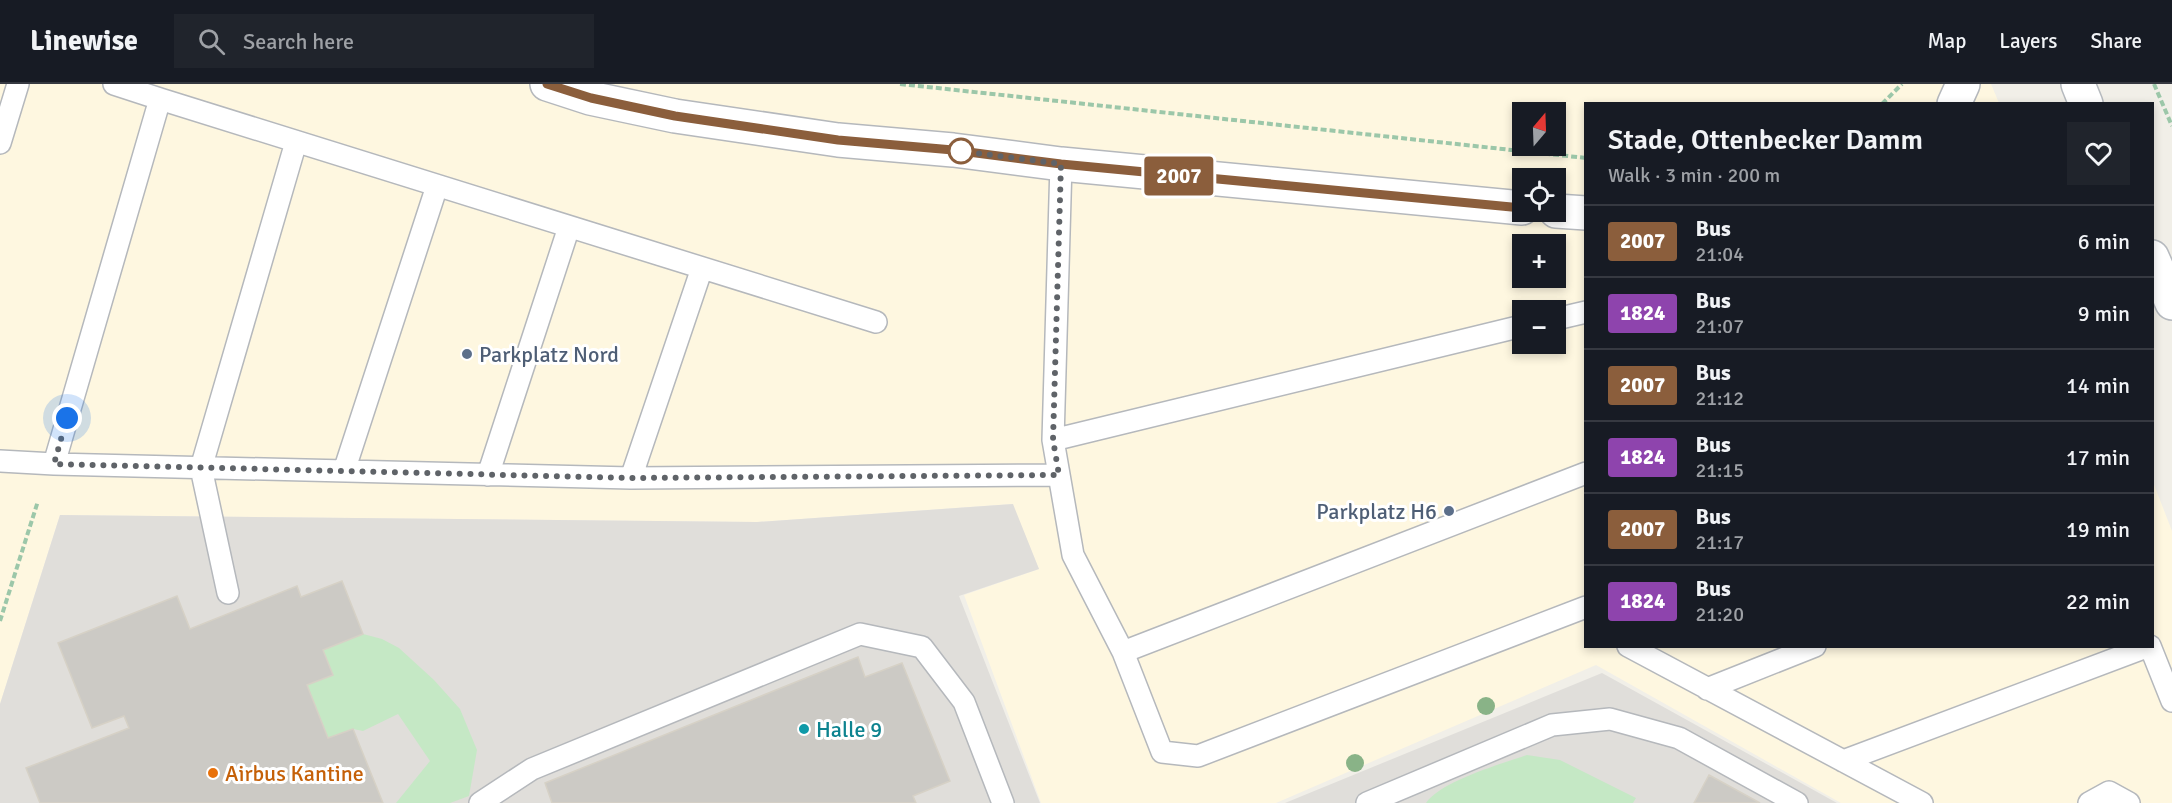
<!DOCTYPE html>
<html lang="en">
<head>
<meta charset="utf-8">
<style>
	:root { --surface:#171b24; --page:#20242c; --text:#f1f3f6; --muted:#9ea1a6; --line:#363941 }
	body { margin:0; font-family:Signika,sans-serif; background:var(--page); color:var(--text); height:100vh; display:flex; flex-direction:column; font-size:22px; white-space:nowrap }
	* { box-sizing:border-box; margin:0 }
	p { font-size:20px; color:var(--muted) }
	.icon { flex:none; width:33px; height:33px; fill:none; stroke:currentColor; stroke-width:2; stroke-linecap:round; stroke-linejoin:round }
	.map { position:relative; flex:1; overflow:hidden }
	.sheet { position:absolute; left:1584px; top:18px; width:570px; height:546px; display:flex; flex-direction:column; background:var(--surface); border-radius:0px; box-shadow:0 3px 9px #0003 }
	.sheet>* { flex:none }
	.badge { padding:0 12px; border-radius:4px; font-size:21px; line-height:39px }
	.needle { width:39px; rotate:19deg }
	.fabs { position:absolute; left:1512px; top:18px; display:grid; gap:12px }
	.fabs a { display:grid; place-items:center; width:54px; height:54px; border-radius:0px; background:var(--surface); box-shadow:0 3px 9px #0003; font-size:30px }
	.you { position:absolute; width:30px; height:30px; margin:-15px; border:4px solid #fff; border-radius:50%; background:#1a73e8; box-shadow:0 0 0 9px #1a73e833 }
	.map>.badge { position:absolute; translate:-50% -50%; box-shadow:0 0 0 3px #fff }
	.round { display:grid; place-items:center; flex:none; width:63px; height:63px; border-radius:0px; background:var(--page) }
	.headline { display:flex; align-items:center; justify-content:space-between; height:102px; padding:0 24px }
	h1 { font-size:28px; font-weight:600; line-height:45px }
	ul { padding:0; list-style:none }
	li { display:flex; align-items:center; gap:18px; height:72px; padding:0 24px; border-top:2px solid var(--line) }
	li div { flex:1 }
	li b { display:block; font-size:22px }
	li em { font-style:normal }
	li .badge { min-width:66px; font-weight:700; text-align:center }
	header { display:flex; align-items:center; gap:36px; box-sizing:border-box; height:84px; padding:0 30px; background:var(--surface); border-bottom:2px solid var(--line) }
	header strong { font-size:28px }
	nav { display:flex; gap:33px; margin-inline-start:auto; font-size:21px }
	.search { width:420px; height:54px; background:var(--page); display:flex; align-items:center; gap:15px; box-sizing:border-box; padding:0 21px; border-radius:0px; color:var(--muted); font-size:22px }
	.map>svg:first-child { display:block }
	.commercial { fill:#fef7e0; fill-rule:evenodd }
	.industrial { fill:#e0deda }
	.green { fill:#c5e8c5 }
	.building { fill:#cccac5; stroke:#d6d1c6; stroke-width:1.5 }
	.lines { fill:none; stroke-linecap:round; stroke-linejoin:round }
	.lane-casing { stroke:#b5b8bc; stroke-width:24 }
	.street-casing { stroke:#b5b8bc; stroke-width:36 }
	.secondary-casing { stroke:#b6babf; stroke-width:36 }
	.path { stroke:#9cc7a9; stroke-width:4; stroke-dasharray:6 3; stroke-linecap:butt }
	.lane { stroke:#fff; stroke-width:21 }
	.street { stroke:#fff; stroke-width:33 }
	.secondary { stroke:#fff; stroke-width:33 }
	.tree { fill:#89b387 }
	.line-casing { stroke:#fff; stroke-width:14 }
	.line { stroke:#8b5e3c; stroke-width:9 }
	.walk { stroke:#5f6368; stroke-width:6; stroke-dasharray:0 10.8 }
	.stop-dot { fill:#fff; stroke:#8b5e3c; stroke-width:3 }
	.service-dot { fill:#5c6f8a; stroke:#fff; stroke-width:2 }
	.culture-dot { fill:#0f9aa8; stroke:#fff; stroke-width:2 }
	.food-dot { fill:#e8710a; stroke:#fff; stroke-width:2 }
	.labels { text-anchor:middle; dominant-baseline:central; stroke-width:6; stroke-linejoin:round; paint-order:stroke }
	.service-label { font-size:22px; fill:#4e5e75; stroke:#fff; text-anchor:start }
	.culture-label { font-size:22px; fill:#0d838f; stroke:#fff; text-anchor:start }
	.food-label { font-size:22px; fill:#c56008; stroke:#fff; text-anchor:start }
</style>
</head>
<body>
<header>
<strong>Linewise</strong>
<div class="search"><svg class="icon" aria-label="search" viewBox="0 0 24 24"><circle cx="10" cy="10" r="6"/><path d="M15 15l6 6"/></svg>Search here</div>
<nav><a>Map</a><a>Layers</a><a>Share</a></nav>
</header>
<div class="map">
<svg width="2172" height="719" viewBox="0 0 2172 719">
	<rect width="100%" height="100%" fill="#f1efe8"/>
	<path class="commercial" d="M0 0H1991L1999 19 1586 20V562H2152L2153 398 2172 447V719H1841L1596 581 1276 719H1041L964 511 1039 485 1012 420 757 438 60 431 0 620ZM1522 28H1556V62H1522ZM1522 94H1556V128H1522ZM1522 160H1556V194H1522ZM1522 226H1556V260H1522Z"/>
	<path class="industrial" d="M1013 420 1039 485 959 512 1040 719H0V620L60 431 757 438Z
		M1602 589 1837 719H1285Z"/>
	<path class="green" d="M363 550 382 555 399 564 434 596 460 625 477 666 469 712 450 719H396L430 677 398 630 363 647 353 645 328 654 307 601 333 591 323 566Z
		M1527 671 1560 676 1636 714 1633 719H1426C1441 697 1501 680 1527 671Z"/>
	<path class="building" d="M342 497 363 550 323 566 333 591 307 601 328 654 353 645 383 719H40L26 684 129 644 124 632 92 644 58 559 177 512 190 545 297 502 301 513Z
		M858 573 865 593 902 579 950 697 913 712 916 719H552L545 699Z
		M1709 691 1760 719H1694Z"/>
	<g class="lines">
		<g class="lane-casing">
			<path id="lane" d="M114 0 160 15
				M0 59 18 0
				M1061 80 1053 356 1073 471 1123 568 1586 389
				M1556 235 1586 228
				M876 238 160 15 54 380 631 394 1059 391
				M1053 356 1522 242
				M0 377 54 380
				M344 387 437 102
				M488 391 569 143
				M631 394 702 184
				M228 509 201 384 296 58
				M1628 562 1922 719
				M2150 562 2172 617
				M1123 568 1162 668 1198 672 1586 523
				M1707 605 1815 562
				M1843 677 2149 562
				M480 719 532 685 860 550 922 563 964 618 1003 719
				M1367 719 1552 641 1610 635 1679 654 1797 719
				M2089 719 2109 708 2129 719"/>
		</g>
		<g class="street-casing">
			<path id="street" d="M547 0 590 14 675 32 838 56 953 66 1061 80 1522 124
				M1954 20 1963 0
				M1556 127 1586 129"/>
		</g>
		<g class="secondary-casing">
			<path id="secondary" d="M2078 0 2086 20
				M2152 173 2172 219"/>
		</g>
		<path class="path" d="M900 0 1586 74
			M2154 0 2172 42
			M1882 20 1902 0
			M0 537 38 417"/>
		<use href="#lane" class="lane"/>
		<use href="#street" class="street"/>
		<use href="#secondary" class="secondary"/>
	</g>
	<g class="tree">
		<circle cx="1486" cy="622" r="9"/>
		<circle cx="1355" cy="679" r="9"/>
	</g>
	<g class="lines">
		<g class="line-casing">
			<path id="line" d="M547 0 591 14 675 32 838 56 953 66 1061 80 1522 124"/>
		</g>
		<use href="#line" class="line"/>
		<path class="walk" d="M67 334 54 380 631 394 1059 391 1053 356 1061 80 953 66 961 67"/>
	</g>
	<circle class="stop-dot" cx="961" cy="67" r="12"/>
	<g class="service-dot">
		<circle cx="467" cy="270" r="6"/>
		<circle cx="1449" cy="427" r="6"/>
	</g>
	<circle class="culture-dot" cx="804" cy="645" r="6"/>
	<circle class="food-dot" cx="213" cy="689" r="6"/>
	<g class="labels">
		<g class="service-label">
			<text x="479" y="270">Parkplatz Nord</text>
			<text x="1437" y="427" text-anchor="end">Parkplatz H6</text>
		</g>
		<g class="culture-label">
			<text x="816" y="645">Halle 9</text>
		</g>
		<g class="food-label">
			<text x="225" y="689">Airbus Kantine</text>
		</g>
	</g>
</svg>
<div class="fabs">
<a><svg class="needle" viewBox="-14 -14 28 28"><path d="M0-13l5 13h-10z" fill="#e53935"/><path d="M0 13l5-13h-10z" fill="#9ea1a6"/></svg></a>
<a><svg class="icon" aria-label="locate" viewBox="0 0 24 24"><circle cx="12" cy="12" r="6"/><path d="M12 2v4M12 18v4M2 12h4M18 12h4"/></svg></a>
<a>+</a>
<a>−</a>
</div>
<div class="you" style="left:67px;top:334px"></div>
<b class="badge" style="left:1179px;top:92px;background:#8b5e3c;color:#fff">2007</b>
<section class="sheet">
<div class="headline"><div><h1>Stade, Ottenbecker Damm</h1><p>Walk · 3 min · 200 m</p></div><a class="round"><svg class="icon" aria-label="heart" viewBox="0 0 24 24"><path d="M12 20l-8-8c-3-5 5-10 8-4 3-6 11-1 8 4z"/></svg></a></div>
<ul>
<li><span class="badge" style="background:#8b5e3c;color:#fff">2007</span><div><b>Bus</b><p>21:04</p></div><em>6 min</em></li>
<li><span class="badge" style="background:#8e44ad;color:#fff">1824</span><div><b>Bus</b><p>21:07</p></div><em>9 min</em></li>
<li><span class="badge" style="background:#8b5e3c;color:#fff">2007</span><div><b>Bus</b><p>21:12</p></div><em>14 min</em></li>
<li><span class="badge" style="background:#8e44ad;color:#fff">1824</span><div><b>Bus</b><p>21:15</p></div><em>17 min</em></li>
<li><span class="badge" style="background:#8b5e3c;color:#fff">2007</span><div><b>Bus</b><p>21:17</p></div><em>19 min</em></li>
<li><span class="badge" style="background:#8e44ad;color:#fff">1824</span><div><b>Bus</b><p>21:20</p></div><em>22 min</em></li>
</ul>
</section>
</div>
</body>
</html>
